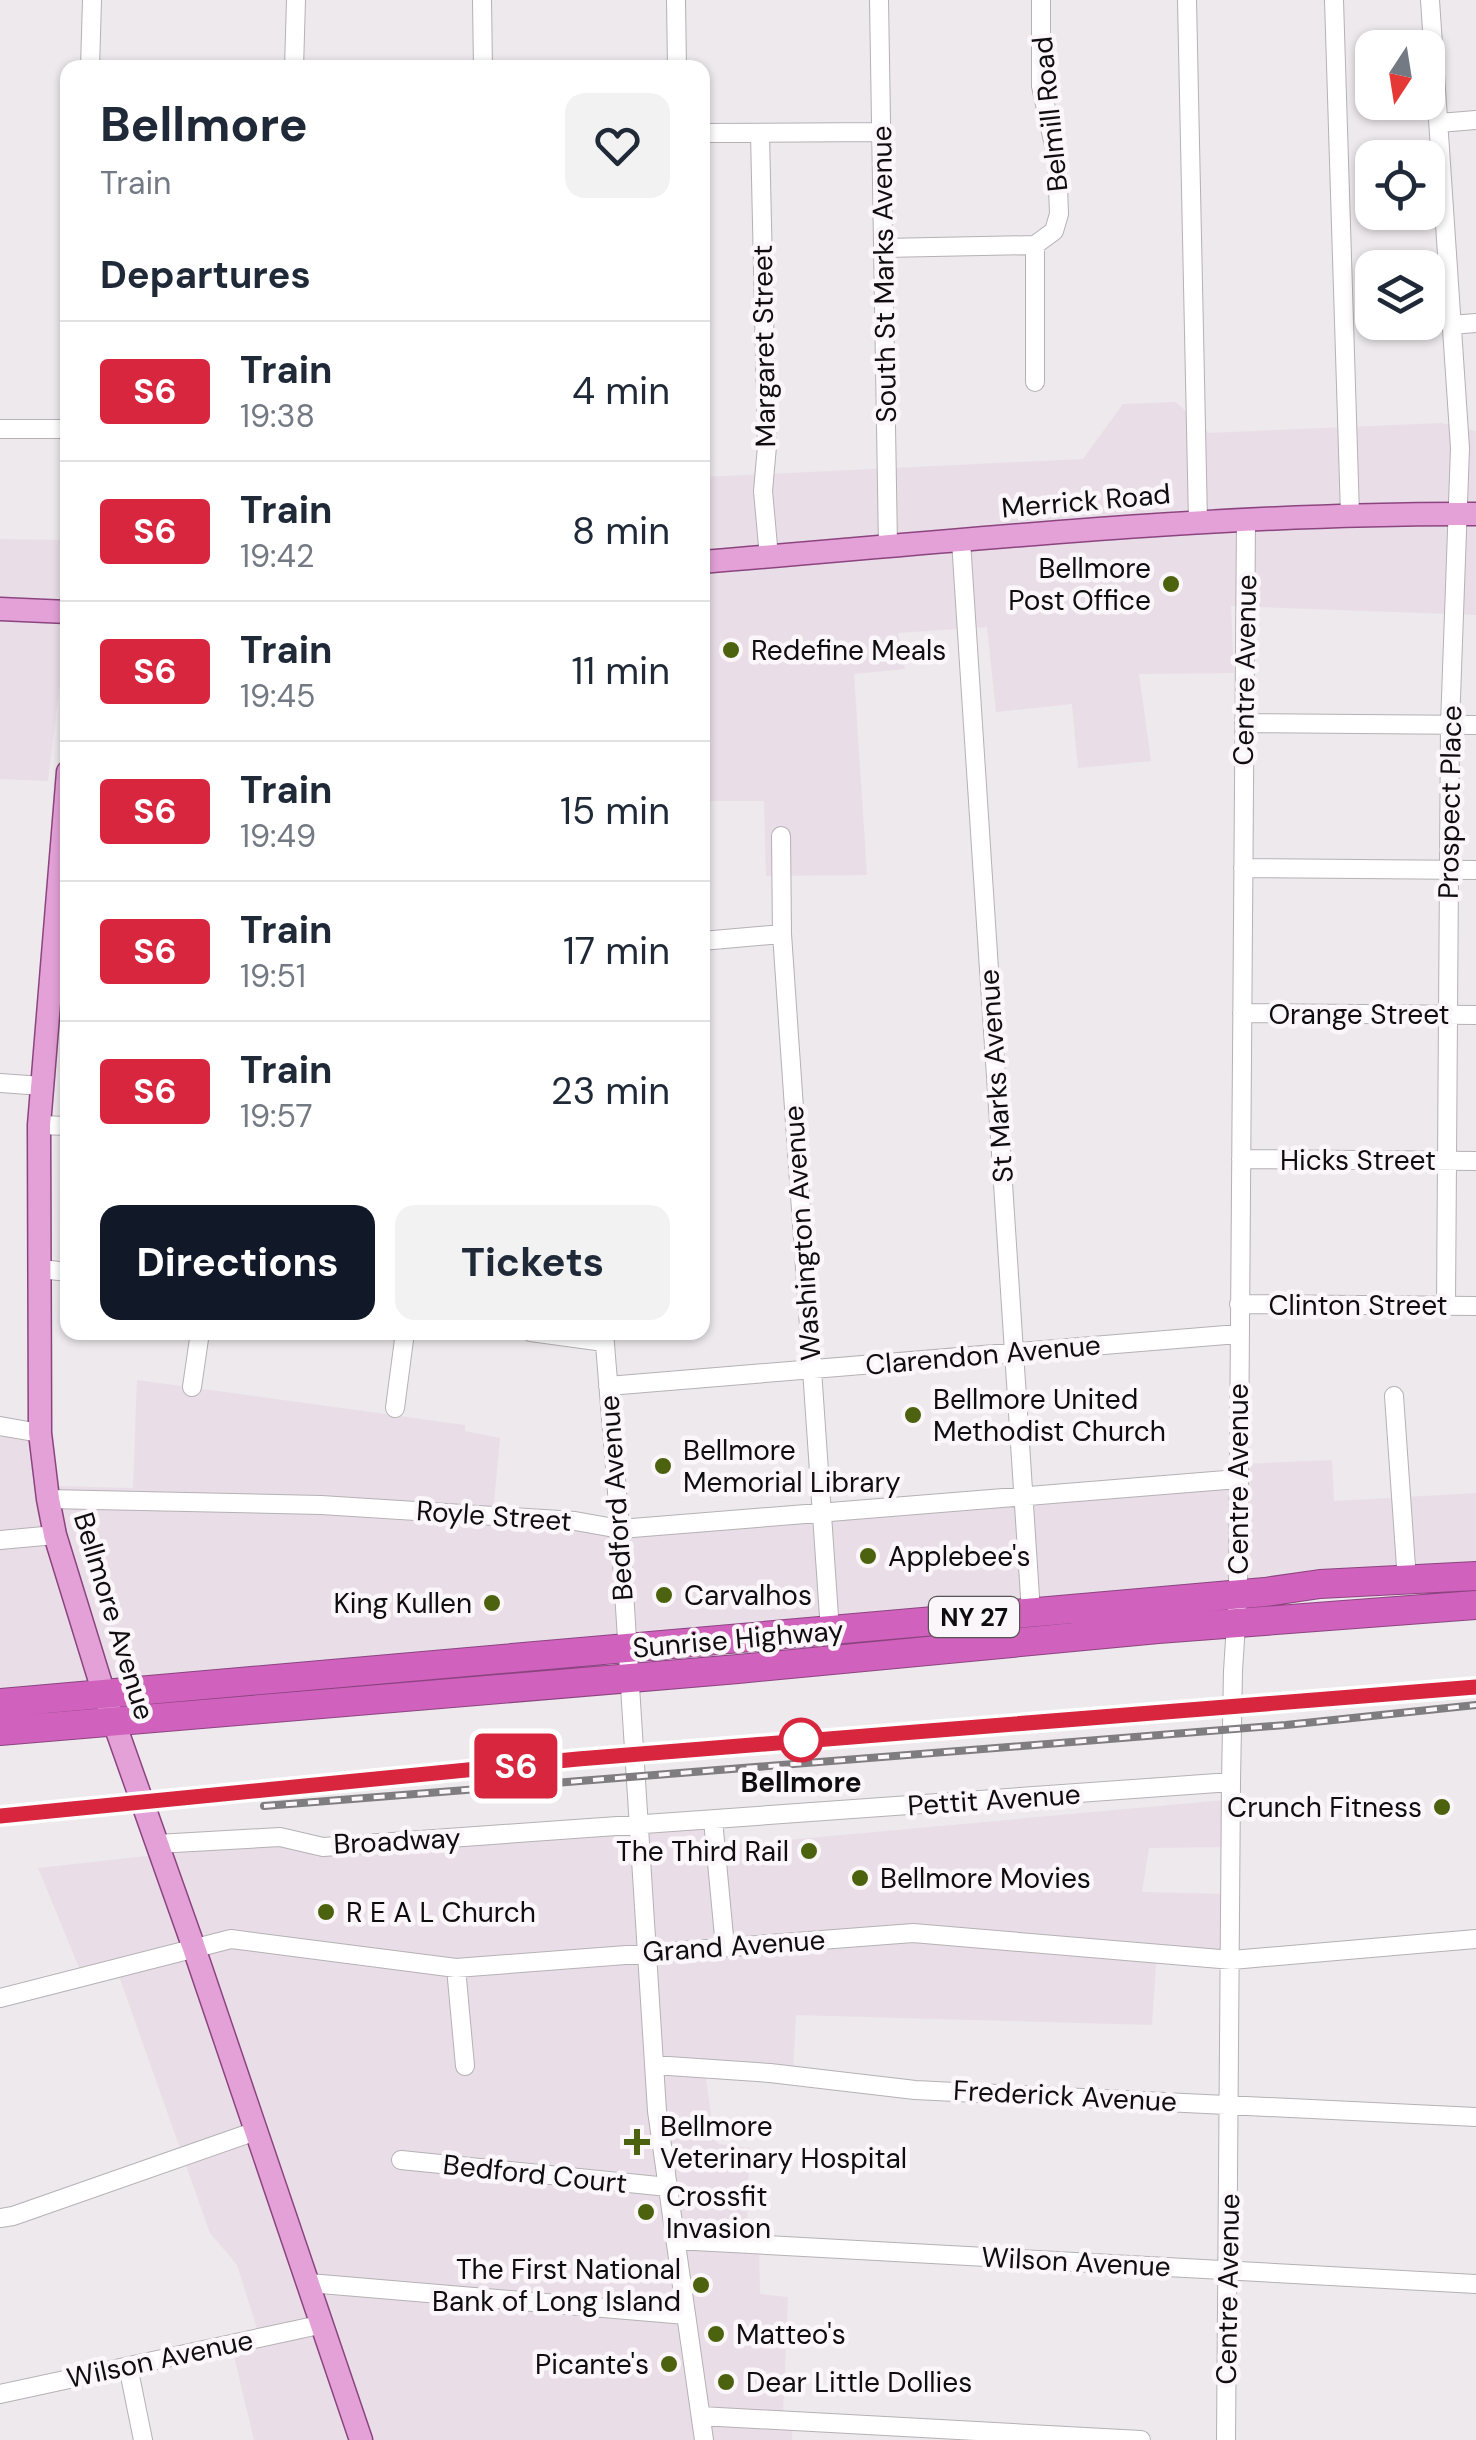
<!DOCTYPE html>
<html lang="en">
<head>
<meta charset="utf-8">
<style>
	:root { --surface:#fff; --page:#f2f2f3; --text:#1f2937; --muted:#747a83; --line:#e0e1e3; --accent:#111827 }
	body { margin:0; font-family:"DM Sans",sans-serif; background:var(--page); color:var(--text); height:100vh; display:flex; flex-direction:column; font-size:38px; white-space:nowrap }
	* { box-sizing:border-box; margin:0 }
	p { font-size:32px; color:var(--muted) }
	.icon { flex:none; width:55px; height:55px; fill:none; stroke:currentColor; stroke-width:2; stroke-linecap:round; stroke-linejoin:round }
	.map { position:relative; flex:1; overflow:hidden }
	.drawer { position:absolute; left:60px; top:60px; width:650px; height:1280px; display:flex; flex-direction:column; background:var(--surface); border-radius:20px; box-shadow:0 2px 8px #0004 }
	.drawer>* { flex:none }
	.badge { padding:0 20px; border-radius:8px; font-size:35px; line-height:65px }
	.needle { width:65px; rotate:192deg }
	.buttons { position:absolute; left:1355px; top:30px; display:grid; gap:20px }
	.buttons a { display:grid; place-items:center; width:90px; height:90px; border-radius:20px; background:var(--surface); box-shadow:0 2px 8px #0004; font-size:50px }
	.map>.badge { position:absolute; translate:-50% -50%; box-shadow:0 0 0 5px #fff }
	h2 { padding:0 40px; font-size:38px; line-height:90px }
	.round { display:grid; place-items:center; flex:none; width:105px; height:105px; border-radius:20px; background:var(--page) }
	.head { display:flex; align-items:center; justify-content:space-between; height:170px; padding:0 40px }
	h1 { font-size:48px; font-weight:700; line-height:75px }
	.action { display:flex; gap:20px; margin-top:auto; padding:20px 40px }
	.action a { flex:1; height:115px; border-radius:20px; background:var(--accent); color:#fff; font-size:40px; font-weight:700; line-height:115px; text-align:center }
	.action a+a { background:var(--page); color:var(--text) }
	ul { padding:0; list-style:none }
	li { display:flex; align-items:center; gap:30px; height:140px; padding:0 40px; border-top:2px solid var(--line) }
	li div { flex:1 }
	li b { display:block; font-size:38px }
	li em { font-style:normal }
	li .badge { min-width:110px; font-weight:700; text-align:center }
	.map>svg:first-child { display:block }
	.built { fill:#e9dee7 }
	.lines { fill:none; stroke-linecap:round; stroke-linejoin:round }
	.minor-casing { stroke:#b5b1b4; stroke-width:20 }
	.major-casing { stroke:#8c4480; stroke-width:25 }
	.highway-casing { stroke:#8c4480; stroke-width:30 }
	.minor { stroke:#fff; stroke-width:18 }
	.major { stroke:#e3a1d7; stroke-width:22 }
	.highway { stroke:#d062bd; stroke-width:28 }
	.rail-casing { stroke:#807d80; stroke-width:8 }
	.rail { stroke:#fbf6fa; stroke-width:4; stroke-dasharray:11; stroke-linecap:butt }
	.line-casing { stroke:#fff; stroke-width:22 }
	.line { stroke:#d7263d; stroke-width:15 }
	.poi-dot { fill:#4c620f; stroke:#fbf6fa; stroke-width:4 }
	.stop-dot { fill:#fff; stroke:#d7263d; stroke-width:5 }
	.labels { text-anchor:middle; dominant-baseline:central; stroke-width:9; stroke-linejoin:round; paint-order:stroke }
	.shield { fill:#fbf6fa; stroke:#565356; stroke-width:2.5 }
	.shield-label { font-size:25px; font-weight:bold; fill:#0f0d0f }
	.street-label { font-size:28px; fill:#0f0d0f; stroke:#fbf6fa }
	.poi-label { font-size:28px; fill:#0f0d0f; stroke:#fbf6fa; text-anchor:start }
	.stop-label { font-size:28px; font-weight:bold; fill:#0f0d0f; stroke:#fbf6fa }
</style>
</head>
<body>
<div class="map">
<svg width="1476" height="2440" viewBox="0 0 1476 2440">
	<rect width="100%" height="100%" fill="#ede9ec"/>
	<path class="built" d="M1176 402 1209 433 1441 423 1476 431V615L1231 606 1234 673 1139 674 1151 761 1078 768 1072 704 996 712 987 627 898 633 905 669 854 674 867 875 766 876 764 801H703L702 477 1083 459 1123 404Z
		M0 539 67 540V682H60L48 781 0 779Z
		M137 1380 465 1425V1431L500 1438 493 1513 621 1526 1240 1479 1241 1464 1332 1460 1334 1501 1476 1493V1562L0 1691V1437L52 1436 58 1486 133 1488Z
		M1225 1800 1226 1847 1149 1848 1142 1892 1225 1894V1953L1157 1950 1152 2025 796 2015 793 2071 704 2063 714 2138 719 2144 750 2148 747 2209 749 2240 759 2241 760 2294 788 2297 783 2415 793 2417 792 2440H254L232 2348 261 2341 237 2265 210 2233 114 1962 80 1970 38 1868 281 1841 717 1826 721 1846Z"/>
	<g class="lines">
		<g class="minor-casing">
			<path id="minor" d="M482 0 483 68
				M676 0 677 68
				M879 0 888 547
				M1187 0 1198 522
				M1334 0 1350 515
				M1430 0 1460 448 1450 725 1446 1305
				M90 68 92 0
				M294 68 296 0
				M1439 123 1476 120
				M702 133 881 132
				M760 134 767 446 763 491 769 557
				M1035 245V382
				M884 248 1035 245 1054 231 1059 214 1057 159 1041 86V0
				M1452 325 1476 323
				M0 429H68
				M961 541 1031 1612
				M1244 723 1476 725
				M781 836 782 934 830 1631
				M1243 868 1476 870
				M702 941 782 934
				M1242 1013 1476 1015
				M0 1083 42 1086
				M39 1125 68 1126
				M1241 1159 1476 1161
				M41 1269 68 1272
				M1239 1304 1476 1306
				M531 1332 604 1342
				M604 1332 620 1529 657 2111 704 2440
				M608 1386 1238 1334
				M192 1387 200 1332
				M1394 1396 1407 1581
				M395 1408 405 1332
				M0 1426 40 1433
				M48 1499 321 1505 575 1521 620 1529 1238 1479
				M0 1540 55 1535
				M713 1820 725 1947
				M157 1844 280 1837 323 1847 1231 1782
				M456 1968 465 2066
				M0 1998 231 1939 456 1968 913 1933 1232 1960 1476 1939
				M654 2065 770 2073 915 2090 1476 2117
				M401 2160 668 2187
				M0 2218 13 2216 256 2131
				M676 2240 1476 2284
				M309 2283 686 2315
				M128 2366 143 2440
				M0 2394 319 2325
				M701 2416 1141 2440
				M1226 2440 1231 1782 1233 1671 1238 1593 1246 519"/>
		</g>
		<g class="major-casing">
			<path id="major" d="M702 562C960 541 1217 513 1476 514
				M0 609 68 612
				M68 772 39 1125 40 1433 48 1499 55 1535 104 1694 194 1948 361 2440"/>
		</g>
		<g class="highway-casing">
			<path id="highway" d="M0 1703 1265 1592 1320 1584 1476 1576
				M0 1731 738 1669 1158 1629 1476 1605"/>
		</g>
		<use href="#minor" class="minor"/>
		<use href="#major" class="major"/>
		<use href="#highway" class="highway"/>
		<g class="rail-casing">
			<path id="rail" d="M264 1806 1286 1725 1476 1705
				M0 1816 578 1759 1476 1687"/>
		</g>
		<use href="#rail" class="rail"/>
	</g>
	<g class="lines">
		<g class="line-casing">
			<path id="line" d="M0 1816 578 1759 1476 1687"/>
		</g>
		<use href="#line" class="line"/>
	</g>
	<g class="poi-dot">
		<circle cx="1171" cy="584" r="10"/>
		<circle cx="731" cy="650" r="10"/>
		<circle cx="913" cy="1415" r="10"/>
		<circle cx="663" cy="1466" r="10"/>
		<circle cx="868" cy="1556" r="10"/>
		<circle cx="664" cy="1595" r="10"/>
		<circle cx="492" cy="1603" r="10"/>
		<circle cx="1442" cy="1807" r="10"/>
		<circle cx="809" cy="1851" r="10"/>
		<circle cx="860" cy="1878" r="10"/>
		<circle cx="326" cy="1912" r="10"/>
		<path d="M632 2127h10v10h10v10h-10v10h-10v-10h-10v-10h10z"/>
		<circle cx="646" cy="2212" r="10"/>
		<circle cx="701" cy="2285" r="10"/>
		<circle cx="716" cy="2334" r="10"/>
		<circle cx="669" cy="2364" r="10"/>
		<circle cx="726" cy="2382" r="10"/>
	</g>
	<circle class="stop-dot" cx="801" cy="1740" r="20"/>
	<g class="labels">
		<rect class="shield" x="929" y="1597" width="90" height="40" rx="8"/>
		<g class="shield-label">
			<text x="974" y="1617">NY 27</text>
		</g>
		<g class="street-label">
			<text transform="translate(1050 114) rotate(-96)">Belmill Road</text>
			<text transform="translate(884 274) rotate(-91)">South St Marks Avenue</text>
			<text transform="translate(764 346) rotate(-91)">Margaret Street</text>
			<text transform="translate(1086 501) rotate(-5)">Merrick Road</text>
			<text transform="translate(1245 670) rotate(-89)">Centre Avenue</text>
			<text transform="translate(1450 802) rotate(-89)">Prospect Place</text>
			<text x="1359" y="1014">Orange Street</text>
			<text transform="translate(996 1076) rotate(-94)">St Marks Avenue</text>
			<text x="1358" y="1160">Hicks Street</text>
			<text transform="translate(802 1233) rotate(-94)">Washington Avenue</text>
			<text x="1358" y="1305">Clinton Street</text>
			<text transform="translate(983 1355) rotate(-5)">Clarendon Avenue</text>
			<text transform="translate(1238 1479) rotate(-90)">Centre Avenue</text>
			<text transform="translate(616 1498) rotate(-94)">Bedford Avenue</text>
			<text transform="translate(494 1516) rotate(4)">Royle Street</text>
			<text transform="translate(114 1616) rotate(73)">Bellmore Avenue</text>
			<text transform="translate(738 1639) rotate(-5)">Sunrise Highway</text>
			<text transform="translate(994 1800) rotate(-4)">Pettit Avenue</text>
			<text transform="translate(397 1841) rotate(-3)">Broadway</text>
			<text transform="translate(734 1946) rotate(-4)">Grand Avenue</text>
			<text transform="translate(1065 2096) rotate(3)">Frederick Avenue</text>
			<text transform="translate(535 2174) rotate(6)">Bedford Court</text>
			<text transform="translate(1076 2262) rotate(3)">Wilson Avenue</text>
			<text transform="translate(1228 2289) rotate(-89)">Centre Avenue</text>
			<text transform="translate(160 2359) rotate(-12)">Wilson Avenue</text>
		</g>
		<g class="poi-label">
			<text x="1151" y="568" text-anchor="end">Bellmore<tspan x="1151" dy="32">Post Office</tspan></text>
			<text x="751" y="650">Redefine Meals</text>
			<text x="933" y="1399">Bellmore United<tspan x="933" dy="32">Methodist Church</tspan></text>
			<text x="683" y="1450">Bellmore<tspan x="683" dy="32">Memorial Library</tspan></text>
			<text x="888" y="1556">Applebee's</text>
			<text x="684" y="1595">Carvalhos</text>
			<text x="472" y="1603" text-anchor="end">King Kullen</text>
			<text x="1422" y="1807" text-anchor="end">Crunch Fitness</text>
			<text x="789" y="1851" text-anchor="end">The Third Rail</text>
			<text x="880" y="1878">Bellmore Movies</text>
			<text x="346" y="1912">R E A L Church</text>
			<text x="660" y="2126">Bellmore<tspan x="660" dy="32">Veterinary Hospital</tspan></text>
			<text x="666" y="2196">Crossfit<tspan x="666" dy="32">Invasion</tspan></text>
			<text x="681" y="2269" text-anchor="end">The First National<tspan x="681" dy="32">Bank of Long Island</tspan></text>
			<text x="736" y="2334">Matteo's</text>
			<text x="649" y="2364" text-anchor="end">Picante's</text>
			<text x="746" y="2382">Dear Little Dollies</text>
		</g>
		<g class="stop-label">
			<text x="801" y="1782">Bellmore</text>
		</g>
	</g>
</svg>
<div class="buttons">
<a><svg class="needle" viewBox="-14 -14 28 28"><path d="M0-13l5 13h-10z" fill="#e53935"/><path d="M0 13l5-13h-10z" fill="#747a83"/></svg></a>
<a><svg class="icon" aria-label="locate" viewBox="0 0 24 24"><circle cx="12" cy="12" r="6"/><path d="M12 2v4M12 18v4M2 12h4M18 12h4"/></svg></a>
<a><svg class="icon" aria-label="layers" viewBox="0 0 24 24"><path d="M12 4l9 5-9 5-9-5zM3 14l9 5 9-5"/></svg></a>
</div>
<b class="badge" style="left:516px;top:1766px;background:#d7263d;color:#fff">S6</b>
<section class="drawer">
<div class="head"><div><h1>Bellmore</h1><p>Train</p></div><a class="round"><svg class="icon" aria-label="heart" viewBox="0 0 24 24"><path d="M12 20l-8-8c-3-5 5-10 8-4 3-6 11-1 8 4z"/></svg></a></div>
<h2>Departures</h2>
<ul>
<li><span class="badge" style="background:#d7263d;color:#fff">S6</span><div><b>Train</b><p>19:38</p></div><em>4 min</em></li>
<li><span class="badge" style="background:#d7263d;color:#fff">S6</span><div><b>Train</b><p>19:42</p></div><em>8 min</em></li>
<li><span class="badge" style="background:#d7263d;color:#fff">S6</span><div><b>Train</b><p>19:45</p></div><em>11 min</em></li>
<li><span class="badge" style="background:#d7263d;color:#fff">S6</span><div><b>Train</b><p>19:49</p></div><em>15 min</em></li>
<li><span class="badge" style="background:#d7263d;color:#fff">S6</span><div><b>Train</b><p>19:51</p></div><em>17 min</em></li>
<li><span class="badge" style="background:#d7263d;color:#fff">S6</span><div><b>Train</b><p>19:57</p></div><em>23 min</em></li>
</ul>
<div class="action"><a>Directions</a><a>Tickets</a></div>
</section>
</div>
</body>
</html>
